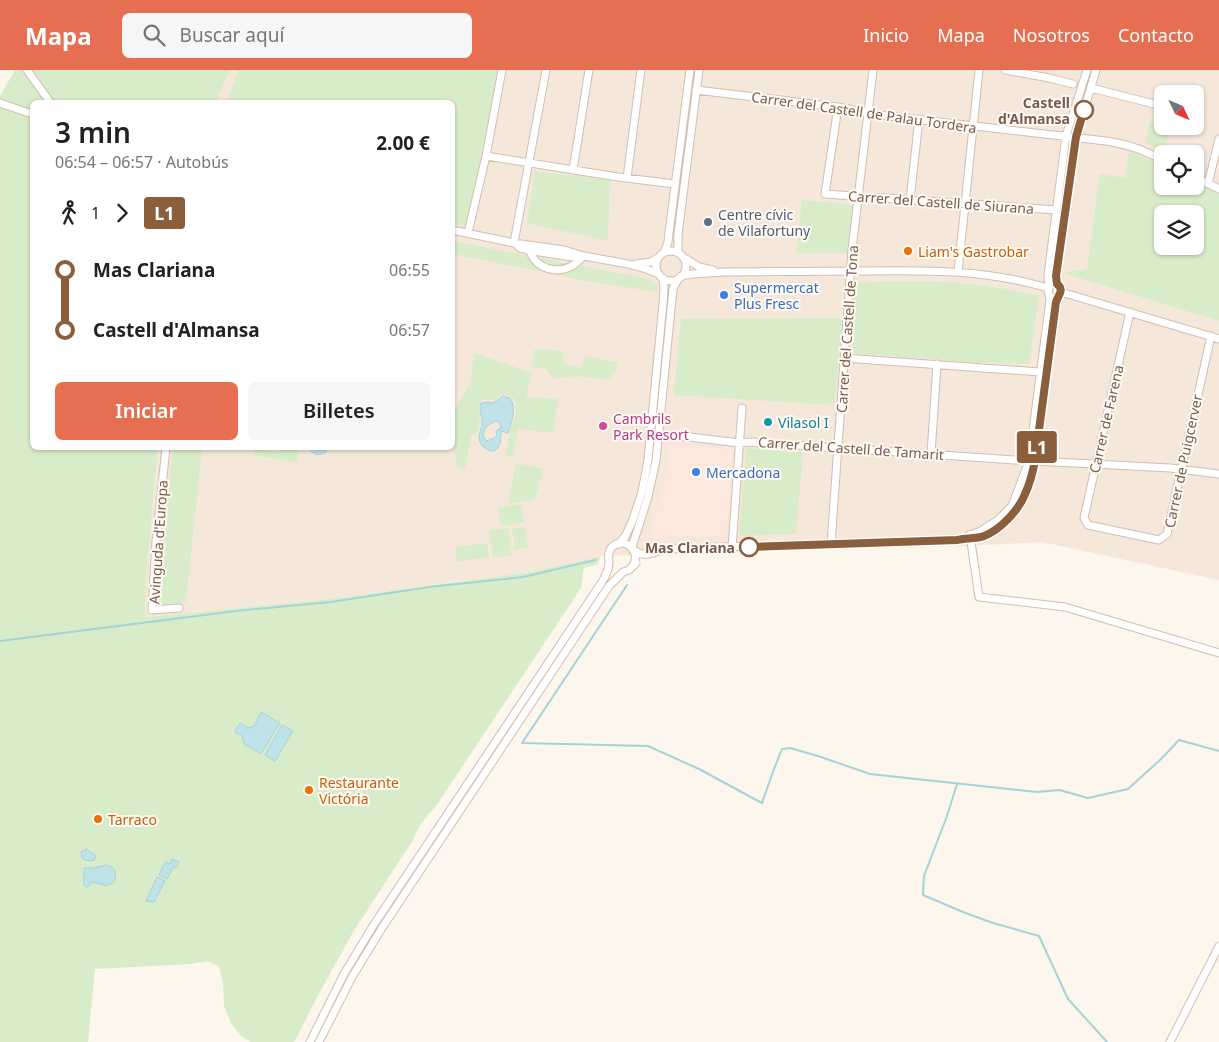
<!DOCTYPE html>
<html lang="es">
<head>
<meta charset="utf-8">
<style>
	:root { --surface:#fff; --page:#f6f6f6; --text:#222; --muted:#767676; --accent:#e76f51 }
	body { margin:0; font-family:"Noto Sans",sans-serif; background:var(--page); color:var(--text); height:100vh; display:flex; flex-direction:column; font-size:19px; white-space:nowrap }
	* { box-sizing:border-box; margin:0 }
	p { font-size:16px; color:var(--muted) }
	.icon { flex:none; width:28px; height:28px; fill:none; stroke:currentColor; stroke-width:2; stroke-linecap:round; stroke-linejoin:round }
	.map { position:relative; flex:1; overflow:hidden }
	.panel { position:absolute; left:30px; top:30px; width:425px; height:350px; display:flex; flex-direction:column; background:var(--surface); border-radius:8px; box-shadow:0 1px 4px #0004 }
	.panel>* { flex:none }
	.badge { padding:0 10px; border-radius:4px; font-size:18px; line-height:32px }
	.needle { width:32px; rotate:134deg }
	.buttons { position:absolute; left:1154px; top:15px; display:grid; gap:10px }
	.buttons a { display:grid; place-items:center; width:50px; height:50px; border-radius:8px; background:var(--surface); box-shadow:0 1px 4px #0004; font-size:25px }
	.map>.badge { position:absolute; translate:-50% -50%; box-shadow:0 0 0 2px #fff }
	.legs { display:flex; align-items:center; gap:8px; height:55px; padding:0 25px; font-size:16px }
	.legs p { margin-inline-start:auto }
	.headline { display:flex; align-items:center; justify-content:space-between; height:85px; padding:0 25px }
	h1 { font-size:28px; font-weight:600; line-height:38px }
	.primary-button { display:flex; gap:10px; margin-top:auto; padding:10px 25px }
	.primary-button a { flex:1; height:58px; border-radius:8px; background:var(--accent); color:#fff; font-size:20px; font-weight:600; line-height:58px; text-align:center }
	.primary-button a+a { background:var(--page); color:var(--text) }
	ul { padding:0 25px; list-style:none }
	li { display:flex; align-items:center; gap:18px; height:60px; font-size:19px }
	li i { display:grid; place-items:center; width:8px; height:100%; margin:0 6px; background:currentColor }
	li i::after { content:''; width:12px; height:12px; margin:-6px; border:4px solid; border-radius:50%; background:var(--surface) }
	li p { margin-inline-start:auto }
	li:first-child i { background:linear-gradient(#0000 50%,currentColor 0) }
	li:last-child i { background:linear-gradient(currentColor 50%,#0000 0) }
	header { display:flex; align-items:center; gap:30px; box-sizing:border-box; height:70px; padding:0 25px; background:var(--accent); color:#fff }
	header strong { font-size:24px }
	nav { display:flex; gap:28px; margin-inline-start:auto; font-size:18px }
	.search { width:350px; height:45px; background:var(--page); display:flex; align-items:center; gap:12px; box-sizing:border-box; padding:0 18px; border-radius:8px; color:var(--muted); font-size:19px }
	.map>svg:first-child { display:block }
	.residential { fill:#f5e8da; fill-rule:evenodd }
	.commercial { fill:#fde8e0 }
	.green { fill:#d8ecc9; fill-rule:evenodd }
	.water { fill:#bfe3e8; stroke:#a5d3da; fill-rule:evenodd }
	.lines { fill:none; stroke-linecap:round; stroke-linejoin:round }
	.stream { stroke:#a5d3da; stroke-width:2 }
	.minor-casing { stroke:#d1beb0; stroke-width:9 }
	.minor { stroke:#fff; stroke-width:7 }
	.line-1-casing { stroke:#fff; stroke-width:11 }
	.line-1 { stroke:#8b5e3c; stroke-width:8 }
	.stop-1-dot { fill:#fff; stroke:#8b5e3c; stroke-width:2.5 }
	.service-dot { fill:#5c6f8a; stroke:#fffaf3; stroke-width:2 }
	.food-dot { fill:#e8710a; stroke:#fffaf3; stroke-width:2 }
	.shop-dot { fill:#3f7fe0; stroke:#fffaf3; stroke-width:2 }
	.culture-dot { fill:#0f9aa8; stroke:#fffaf3; stroke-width:2 }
	.hotel-dot { fill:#d1479c; stroke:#fffaf3; stroke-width:2 }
	.labels { text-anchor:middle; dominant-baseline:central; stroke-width:4; stroke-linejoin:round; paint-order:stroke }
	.stop-label { font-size:14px; font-weight:bold; fill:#7a5c4d; stroke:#fffaf3; text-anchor:end }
	.street-label { font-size:14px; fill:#7a5c4d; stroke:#fffaf3 }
	.service-label { font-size:14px; fill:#4e5e75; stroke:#fffaf3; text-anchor:start }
	.food-label { font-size:14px; fill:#c56008; stroke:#fffaf3; text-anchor:start }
	.shop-label { font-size:14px; fill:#366cbe; stroke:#fffaf3; text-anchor:start }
	.hotel-label { font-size:14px; fill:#b23c85; stroke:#fffaf3; text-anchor:start }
	.culture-label { font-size:14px; fill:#0d838f; stroke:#fffaf3; text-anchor:start }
</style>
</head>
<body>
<header>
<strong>Mapa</strong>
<div class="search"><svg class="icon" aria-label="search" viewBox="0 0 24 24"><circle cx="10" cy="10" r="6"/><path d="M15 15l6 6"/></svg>Buscar aquí</div>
<nav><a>Inicio</a><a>Mapa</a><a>Nosotros</a><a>Contacto</a></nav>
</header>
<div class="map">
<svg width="1219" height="972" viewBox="0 0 1219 972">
	<rect width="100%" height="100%" fill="#fdf6ec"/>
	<path class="residential" d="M230 0H1219V510L1042 472 968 476 600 486 585 490 530 502 330 529 145 547 146 506 158 378H452V32H216ZM1162 24H1195V56H1162ZM1162 84H1195V116H1162ZM1162 144H1195V176H1162Z"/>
	<path class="commercial" d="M669 375 733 379 727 466 654 468 651 457 663 417Z"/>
	<path class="green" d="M15 0H230L216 32H32V378H158L146 506 145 547 330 529 530 502 585 490 600 486 598 494 584 498 581 518 434 739C424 748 418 758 413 770L353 862 315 931 295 971 293 972H251L241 966 231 953 224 936 223 913 219 897 208 891 190 894 95 899 88 972H0V26Z
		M238 0H499L475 115 465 157 453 154 452 32H227Z
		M1149 52 1162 54V56H1170L1165 83 1146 73Z
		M1129 81 1162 96V116H1195V112L1219 124V251L1063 203 1087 199 1100 104 1125 108ZM1162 144H1195V176H1162Z
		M535 101 610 110 608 171 527 153Z
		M802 130 854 135 848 183H796Z
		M452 171 649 209 657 215V222L587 211 453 184Z
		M919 211C959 212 1000 216 1039 226L1029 294 970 292 854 283 852 278 856 213 868 212Z
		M839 248 843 252 834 335 674 325 681 249Z
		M535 279 562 281 565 294 581 298 585 286 617 292 616 301 608 310C590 306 572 305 554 309L546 299 531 297Z
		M474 283 532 303 526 327 558 329V332L553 363 518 359 513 387 506 386C507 378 508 369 510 361 514 348 525 327 503 324L493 330H483L479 333 478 337 480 346 479 354 476 365H471L465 400 457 398 453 370V350L456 338 471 311Z
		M173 378H202L186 532 164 534 158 529 157 524Z
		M255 378H267C271 382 277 384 281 378H299L297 393 254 385Z
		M746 378 803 382 796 464 739 466Z
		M516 393 543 399 535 429 508 434Z
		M521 434 524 452 501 456 498 438Z
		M525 457 528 477 515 480 512 459Z
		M508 458 512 485 493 488 489 460Z
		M487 473 489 487 457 492 455 477Z"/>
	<path class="water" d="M503 326 510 328C517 338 512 351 508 363L501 361C501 365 501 372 499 376 494 387 480 377 479 369 478 364 482 359 482 354 483 347 479 341 480 334L486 332 493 333ZM496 351 500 353 501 358 496 361 497 365 492 369 486 371 483 366C483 358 489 354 496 351Z
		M310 378H327L326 382 324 383C318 386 312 385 310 378Z
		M261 642 280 653 261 684 244 674 242 666 235 662 240 653 248 658 254 656Z
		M282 655 293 661 275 691 265 685Z
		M86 779 94 784 96 787 93 791 85 790 82 788 81 782Z
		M172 789 179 792 176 798 173 797 167 809 159 805 165 792 170 794Z
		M106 795C116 797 117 803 114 812 103 819 103 813 93 812L88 817 85 816C82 811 85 804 84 798H94Z
		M157 807 165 811 154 832 146 831Z"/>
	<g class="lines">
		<path class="stream" d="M627 515 522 673 648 676 699 699 762 733 774 699 782 679 790 678 821 687 870 704 1037 722 1059 720 1088 728 1128 719 1161 689 1179 670 1219 681
			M0 571 236 541 331 532 429 517 523 507 596 490
			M957 714 947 746 924 806 923 825 963 842 993 853 1039 866 1068 929 1107 972"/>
		<g class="minor-casing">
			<path id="minor" d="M27 0 50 32
				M1005 0 1049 8 1073 14
				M1091 18 1162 36
				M696 20 838 37 879 45 1106 71C1129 75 1142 79 1162 90
				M0 33 32 44
				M838 37 825 124 1056 140
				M486 86 618 107 675 114
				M573 100 589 0
				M1195 107 1219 119
				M627 108 641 0
				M1208 114 1219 69
				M910 130 919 49
				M452 160 514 173 564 180 584 186 628 194 646 199 659 204
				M468 163 486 86 502 0
				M514 173 546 0
				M515 173 520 178 533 181 572 187H579
				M542 180 534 179 531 184C538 199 557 204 572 196 576 194 580 189 584 186
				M656 196a15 15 0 1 1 30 0a15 15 0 1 1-30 0Z
				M664 183 668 172 669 163 690 0
				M678 183V164L699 0
				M683 187 699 197 713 200
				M636 194 651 192 659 187
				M958 202 979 0
				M681 206 692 204 723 202C771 202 819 201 867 201 929 200 988 200 1048 218
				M1049 216 1048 205 1066 66 1087 0
				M1061 222V217L1057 214 1056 206 1076 67 1096 0
				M1061 222 1219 269
				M1130 242 1084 448 1088 455 1159 470 1167 464 1211 266
				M844 288 1040 302
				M673 365 739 373 751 372 1029 391
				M166 378 156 471 152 540 179 538
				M931 384 937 294
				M1035 391 1170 398 1219 404
				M969 465 981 461 998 450 1012 436 1029 391 1050 230 1048 219 1051 214H1057
				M970 465 979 527 1065 537 1219 583
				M619 474 626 465 632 452 641 425 645 407 648 389 663 234 664 219 663 208
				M831 474 852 180 873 0
				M632 477 648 427 656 390 673 219 678 209
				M732 478 742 338
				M635 481C643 488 656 482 665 479L957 469 984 466 998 459 1011 446 1025 426 1033 403 1056 232 1057 226 1061 222
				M310 972 344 904 373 856 602 512C605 507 609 500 609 493 609 488 607 484 611 478 623 465 642 480 633 496
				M319 972 352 907 382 858 609 516 623 502 629 500 636 493
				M1170 972 1219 876"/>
		</g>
		<use href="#minor" class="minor"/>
	</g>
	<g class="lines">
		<g class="line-1-casing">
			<path id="line-1" d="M749 477 957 470C965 468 976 469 984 466 1000 460 1019 440 1025 424 1030 413 1033 402 1035 390L1056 232C1058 225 1065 220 1057 214L1056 206 1076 67 1084 40"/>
		</g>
		<use href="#line-1" class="line-1"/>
	</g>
	<g class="stop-1-dot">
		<circle cx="1084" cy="40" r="9"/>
		<circle cx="749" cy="477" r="9"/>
	</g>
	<circle class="service-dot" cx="708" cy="152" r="5"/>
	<g class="food-dot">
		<circle cx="908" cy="181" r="5"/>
		<circle cx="309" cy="720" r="5"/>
		<circle cx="98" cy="749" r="5"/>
	</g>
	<g class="shop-dot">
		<circle cx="724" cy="225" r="5"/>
		<circle cx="696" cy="402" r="5"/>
	</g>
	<circle class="culture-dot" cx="768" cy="352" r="5"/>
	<circle class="hotel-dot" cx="603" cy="356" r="5"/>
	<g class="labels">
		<g class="stop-label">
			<text x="1070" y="32">Castell<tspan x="1070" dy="16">d'Almansa</tspan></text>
			<text x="735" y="477">Mas Clariana</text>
		</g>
		<g class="street-label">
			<text transform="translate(864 42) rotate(8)">Carrer del Castell de Palau Tordera</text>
			<text transform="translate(941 132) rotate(4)">Carrer del Castell de Siurana</text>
			<text transform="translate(847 259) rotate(-86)">Carrer del Castell de Tona</text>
			<text transform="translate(1106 349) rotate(-77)">Carrer de Farena</text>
			<text transform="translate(851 378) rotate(4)">Carrer del Castell de Tamarit</text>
			<text transform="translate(1183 391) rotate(-78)">Carrer de Puigcerver</text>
			<text transform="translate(158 472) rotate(-86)">Avinguda d'Europa</text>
		</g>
		<g class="service-label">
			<text x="718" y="144">Centre cívic<tspan x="718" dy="16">de Vilafortuny</tspan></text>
		</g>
		<g class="food-label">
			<text x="918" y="181">Liam's Gastrobar</text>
			<text x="319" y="712">Restaurante<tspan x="319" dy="16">Victória</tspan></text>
			<text x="108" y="749">Tarraco</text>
		</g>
		<g class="shop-label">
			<text x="734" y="217">Supermercat<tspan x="734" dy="16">Plus Fresc</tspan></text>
			<text x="706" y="402">Mercadona</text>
		</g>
		<g class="hotel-label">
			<text x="613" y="348">Cambrils<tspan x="613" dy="16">Park Resort</tspan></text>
		</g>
		<g class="culture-label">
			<text x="778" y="352">Vilasol I</text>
		</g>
	</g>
</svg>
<div class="buttons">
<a><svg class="needle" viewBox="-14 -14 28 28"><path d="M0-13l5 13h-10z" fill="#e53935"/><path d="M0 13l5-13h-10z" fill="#767676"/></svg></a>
<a><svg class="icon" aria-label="locate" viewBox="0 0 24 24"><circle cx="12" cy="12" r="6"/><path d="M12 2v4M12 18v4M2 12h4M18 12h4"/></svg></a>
<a><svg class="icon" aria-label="layers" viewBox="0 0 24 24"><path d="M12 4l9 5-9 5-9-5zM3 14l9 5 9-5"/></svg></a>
</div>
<b class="badge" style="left:1037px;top:377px;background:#8b5e3c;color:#fff">L1</b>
<section class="panel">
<div class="headline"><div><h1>3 min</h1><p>06:54 – 06:57 · Autobús</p></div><b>2.00 €</b></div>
<div class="legs"><svg class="icon" aria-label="walk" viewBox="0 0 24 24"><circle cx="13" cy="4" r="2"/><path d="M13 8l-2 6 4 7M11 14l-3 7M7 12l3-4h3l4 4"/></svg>1<svg class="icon" aria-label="forward" viewBox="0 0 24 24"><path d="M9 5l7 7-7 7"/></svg><b class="badge" style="background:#8b5e3c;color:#fff">L1</b></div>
<ul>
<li><i style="color:#8b5e3c"></i><b>Mas Clariana</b><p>06:55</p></li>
<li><i style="color:#8b5e3c"></i><b>Castell d'Almansa</b><p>06:57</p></li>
</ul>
<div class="primary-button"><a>Iniciar</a><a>Billetes</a></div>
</section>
</div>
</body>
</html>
